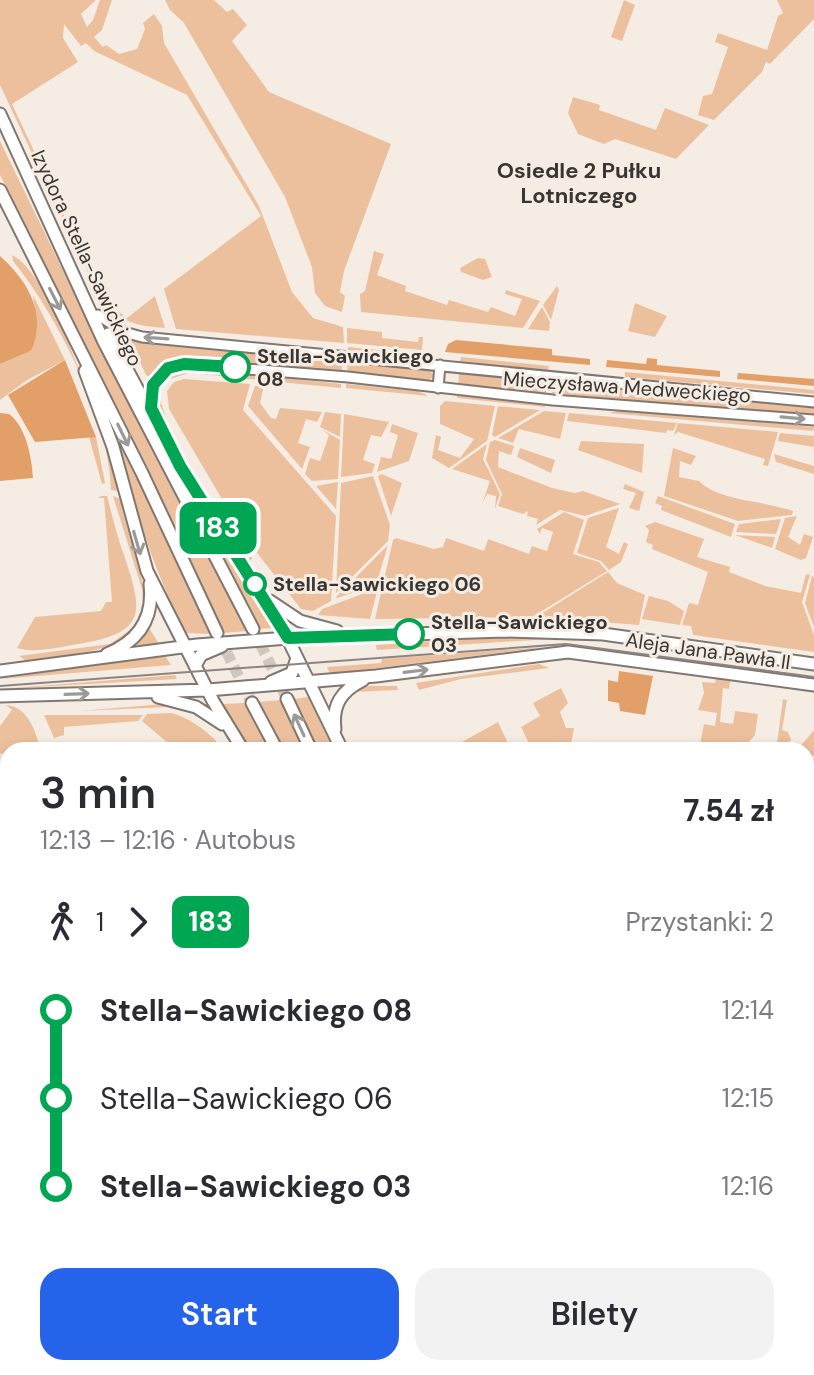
<!DOCTYPE html>
<html lang="pl">
<head>
<meta charset="utf-8">
<style>
	:root { --surface:#fff; --page:#f2f2f3; --text:#2b2b33; --muted:#7c7c81; --accent:#2563eb }
	body { margin:0; font-family:"DM Sans",sans-serif; background:var(--page); color:var(--text); height:100vh; display:flex; flex-direction:column; font-size:30px; white-space:nowrap }
	* { box-sizing:border-box; margin:0 }
	p { font-size:26px; color:var(--muted) }
	.icon { flex:none; width:44px; height:44px; fill:none; stroke:currentColor; stroke-width:2; stroke-linecap:round; stroke-linejoin:round }
	.map { position:relative; flex:1; overflow:hidden }
	.sheet { position:absolute; left:0px; top:742px; width:814px; height:634px; display:flex; flex-direction:column; background:var(--surface); border-radius:24px 24px 0 0; box-shadow:0 4px 12px #0003 }
	.sheet>* { flex:none }
	.badge { padding:0 16px; border-radius:12px; font-size:28px; line-height:52px }
	.map>.badge { position:absolute; translate:-50% -50%; box-shadow:0 0 0 4px #fff }
	.legs { display:flex; align-items:center; gap:12px; height:88px; padding:0 40px; font-size:26px }
	.legs p { margin-inline-start:auto }
	.headline { display:flex; align-items:center; justify-content:space-between; height:136px; padding:0 40px }
	h1 { font-size:44px; font-weight:600; line-height:60px }
	.cta { display:flex; gap:16px; margin-top:auto; padding:16px 40px }
	.cta a { flex:1; height:92px; border-radius:24px; background:var(--accent); color:#fff; font-size:32px; font-weight:600; line-height:92px; text-align:center }
	.cta a+a { background:var(--page); color:var(--text) }
	ul { padding:0 40px; list-style:none }
	li { display:flex; align-items:center; gap:28px; height:88px; font-size:30px }
	li i { display:grid; place-items:center; width:12px; height:100%; margin:0 10px; background:currentColor }
	li i::after { content:''; width:20px; height:20px; margin:-10px; border:6px solid; border-radius:50%; background:var(--surface) }
	li p { margin-inline-start:auto }
	li:first-child i { background:linear-gradient(#0000 50%,currentColor 0) }
	li:last-child i { background:linear-gradient(currentColor 50%,#0000 0) }
	.map>svg:first-child { display:block }
	.green { fill:#edc09d }
	.forest { fill:#e39f68 }
	.lines { fill:none; stroke-linecap:round; stroke-linejoin:round }
	.major-tunnel { stroke:#cfc7c0; stroke-width:11; stroke-dasharray:11 5.5; stroke-linecap:butt }
	.minor-casing { stroke:#807771; stroke-width:13 }
	.major-casing { stroke:#807771; stroke-width:15 }
	.minor { stroke:#fff; stroke-width:9 }
	.major { stroke:#fff; stroke-width:11 }
	.tram { stroke:#8a8580; stroke-width:2 }
	.oneway { stroke:#9c9a98 }
	.line-1-casing { stroke:#fff; stroke-width:18 }
	.line-1 { stroke:#00a651; stroke-width:12 }
	.stop-1-dot { fill:#fff; stroke:#00a651; stroke-width:4 }
	.labels { text-anchor:middle; dominant-baseline:central; stroke-width:6; stroke-linejoin:round; paint-order:stroke }
	.street-label { font-size:20px; fill:#383532; stroke:#f5ece4 }
	.stop-label { font-size:20px; font-weight:bold; fill:#383532; stroke:#f5ece4; text-anchor:start }
	.neighbourhood-label { font-size:22px; font-weight:bold; fill:#383532; stroke:#f5ece4 }
</style>
</head>
<body>
<div class="map">
<svg width="814" height="1375" viewBox="0 0 814 1375">
	<rect width="100%" height="100%" fill="#f5ece4"/>
	<path class="green" d="M0 0H96L81 14 87 27 93 20 100 0H112L102 30 94 37 103 47 106 45 119 54 137 49 145 29 143 23 154 14 162 26 164 43 259 206 292 292 313 318 343 327 344 343 176 329 164 289 261 216 187 95 94 51 86 43 81 46 64 24 63 38 78 62 12 104 104 300 127 318 155 296 165 328C136 326 113 321 98 294L0 85Z
		M165 0H214L227 12 233 9 247 25 232 41 269 92 391 144 344 271 340 292 345 296 342 312 325 306 315 293 312 267 285 197 184 23 170 10Z
		M624 0 635 5 622 41 611 37Z
		M777 0H814V19L770 64 766 62 762 72 714 120 698 115 703 96 712 94 728 47 715 42 718 33 767 50 778 16 783 13Z
		M573 97 600 105 599 110 656 130 665 108 709 125 676 159 615 139 604 144 578 134 568 113Z
		M0 141 110 367 247 631 222 633 154 485 0 175Z
		M374 251 384 254 377 275 406 286 405 291 447 305 449 300 488 312 491 307 515 316 522 299 505 294 506 290 540 301 523 328 361 312 360 294 365 291Z
		M12 255C53 273 107 445 119 491L111 490C110 419 57 315 13 261Z
		M478 258 485 259 492 277 483 280 461 272 460 268Z
		M557 286 559 290 551 320 543 305Z
		M33 295 65 360 27 380 0 400V364L31 351 37 330Z
		M635 303 667 316 655 337 628 331Z
		M542 307 550 322 549 331 528 329Z
		M347 328 382 332V338L418 342 419 337H423L422 350 347 343Z
		M128 337 182 346 342 361V374L187 360 168 364 152 378 146 375Z
		M348 347 429 355 422 358 348 351Z
		M461 357 549 366 548 370 460 362Z
		M347 361 429 369 434 376 427 382 348 375Z
		M189 368 341 384V388L189 373 160 382 171 372Z
		M459 372 547 380 546 393 458 385Z
		M625 372 814 390V394L625 377Z
		M184 379 250 384 243 410 336 516 331 601 313 611 301 609 243 535 169 409 167 391 174 382Z
		M553 380 814 404V417L552 393Z
		M346 384 418 391 429 396 346 388Z
		M264 385 260 403 271 418 276 419 280 408 322 412 317 422 306 419 298 443 310 447 302 469 248 406 255 386Z
		M155 392 160 393C161 431 228 525 252 558L250 561C223 529 155 432 155 392Z
		M457 394 546 403 545 407 457 398Z
		M445 401 495 406 487 441 449 468 432 458 436 435 441 437 438 450 460 458 474 439 440 424V406Z
		M498 406 540 410 495 437 492 435Z
		M623 410 814 427 813 431 609 413Z
		M544 411 566 413 560 439 519 429 513 443 498 438Z
		M325 412 341 414 340 437 320 427Z
		M569 413 677 423 673 431 667 430 666 433 567 421Z
		M344 414 389 422 381 437 371 435 363 460 375 464 372 473 341 477Z
		M678 423 778 432 768 466 763 465 765 459 678 432 674 435Z
		M392 424 418 433 409 461 377 472 381 457 391 459 398 435 390 432Z
		M321 429 340 440 338 479 312 481 305 474 310 458 320 461 329 435Z
		M116 433 210 634 186 633C150 563 135 509 116 433Z
		M780 433 814 436V447L778 441Z
		M89 437H96L105 483 102 484Z
		M495 440 514 446 511 455 499 451 498 467 552 488 575 493 583 491 620 504 585 516 560 510 536 525 538 519 527 516 528 511 523 514 498 506 502 494 486 460 490 442Z
		M581 441 644 444 642 473 578 450Z
		M487 444 483 459 500 494 495 509 496 496 487 494 482 504 490 481 452 469Z
		M520 448 555 460 551 473 517 457Z
		M673 448 696 456 691 465 680 461 679 477 699 481C719 501 761 500 793 511L792 515 738 521 664 496Z
		M774 454 814 466V474L776 462Z
		M382 474 402 483 391 516 378 476Z
		M373 476 390 525 388 541 336 593 341 483Z
		M182 481 273 628 258 629Z
		M338 482 336 509 316 486Z
		M625 484 644 492 639 511 629 508 636 493 623 489Z
		M101 496H107C112 515 117 536 124 555 141 607 150 632 84 643 63 646 37 654 17 648L35 617 101 611 106 602H112L104 498H98Z
		M113 496 120 499C126 533 149 582 144 614L142 589Z
		M658 496 735 524 731 537 661 510 662 506 655 503Z
		M619 508 606 547 619 554 624 542 628 544 621 562 609 570 601 561 577 553 588 518Z
		M564 512 584 520 573 554 599 562 607 571 532 617 375 619 393 540 396 538 434 549 443 547 446 538 484 551 488 539 529 554 532 546 547 551 553 532 542 528 540 534 537 529Z
		M797 516 788 537 800 545 804 534 813 537 806 558 801 560 775 549 785 518Z
		M781 519 776 534 736 532 739 524Z
		M655 522 704 539 697 557 730 567 729 572 765 586 801 593 806 574 810 575 802 602 814 635V652L693 635 691 626 682 625 689 603 698 605 708 572 652 549 653 545 646 542 649 530 645 526Z
		M735 535 775 537 772 548Z
		M388 545 376 585 337 598 336 597Z
		M608 572 617 583 645 595 639 625 536 617Z
		M812 576 814 577V627L805 603Z
		M378 588 370 619 318 615 322 609Z
		M649 596 668 601 684 611 680 625 642 619Z
		M454 622 569 624 646 632 570 626 427 625Z
		M140 623C112 656 67 654 26 661L19 656 110 644Z
		M148 626 159 644 127 649Z
		M511 636 594 638 814 670 582 637 377 650 376 645Z
		M545 647 330 674 327 667 381 663 382 659Z
		M164 654 171 665 0 679Z
		M539 664 549 668 461 679 419 690 416 683Z
		M175 675 177 679 0 689Z
		M716 679 730 681 729 689 723 688 720 722 733 724 735 711 758 714 755 735 742 750H699L704 724 715 726 717 713 698 710 704 693 702 682 715 683Z
		M366 686H397L398 690 350 692Z
		M561 688 568 703 560 712 566 728H574L571 744C552 740 541 750 523 750L530 746 521 727 540 716 533 703Z
		M308 697 332 746 334 750H317L294 699Z
		M783 699 787 700 782 730 788 732 791 740 782 750H772L777 744Z
		M282 700 305 750H284L257 702Z
		M244 703 270 750H249L222 704Z
		M164 704 190 709 186 712 169 707 79 711Z
		M6 705C25 707 33 724 38 741L31 750 0 754V726L12 710Z
		M171 713C190 718 212 733 223 750H176L142 721 147 714Z
		M44 715H143L138 721 64 727V735L54 738Z
		M498 722 511 750H466L462 742Z
		M814 730V754L810 759 813 764H807L806 750H797Z
		M8 956V1087L0 1088V957Z
		M13 1368H51V1375H17Z"/>
	<path class="forest" d="M0 256C27 280 48 314 31 351L0 364Z
		M456 340 552 349V355L590 359V365L445 352 448 344Z
		M647 358 657 359V365L720 371V377L606 367 607 360 646 364Z
		M65 360 96 437 35 442 8 395Z
		M738 373 814 379V386L737 379Z
		M0 413 9 414C26 426 32 458 33 478L0 481Z
		M619 671 653 676 645 715 620 711 619 703 608 701V680L618 682Z
		M0 1264 8 1280V1319L0 1316Z
		M190 1368H305V1375H189Z"/>
	<g class="lines">
		<path class="major-tunnel" d="M253 629 287 699
			M219 637 252 703"/>
		<g class="minor-casing">
			<path id="minor" d="M98 315 124 332 142 337 814 402
				M438 388 440 365
				M152 411 155 380 168 368 184 364 348 377 553 400 814 420"/>
		</g>
		<g class="major-casing">
			<path id="major" d="M0 114 103 340 253 629
				M0 190 142 473 217 633
				M108 334 167 444 283 629 342 750
				M85 371 113 447 147 571 213 701 243 750
				M270 601 300 621 337 631
				M107 654C139 641 154 618 150 584
				M195 666 201 655 222 646
				M0 671 197 645 288 638 505 631 603 634 814 664
				M271 682 292 673 297 658
				M0 696 208 690 376 676 568 652 814 685
				M158 697 196 707 222 724
				M287 699 311 750
				M252 703 277 750
				M335 729C332 705 341 691 363 680
				M319 1375 320 1368
				M347 1375 348 1368"/>
		</g>
		<use href="#minor" class="minor"/>
		<use href="#major" class="major"/>
		<path class="tram" d="M0 686 566 644 814 677"/>
	</g>
	<defs><path id="oneway-shaft" d="M-6 0H5M1.5-3L5.5 0L1.5 3" fill="none" stroke-width="1.6" stroke-linecap="round" stroke-linejoin="round" transform="scale(2)"/></defs>
	<g class="oneway">
		<use href="#oneway-shaft" transform="translate(55 299) rotate(63)"/>
		<use href="#oneway-shaft" transform="translate(156 338) rotate(-176)"/>
		<use href="#oneway-shaft" transform="translate(793 418) rotate(5)"/>
		<use href="#oneway-shaft" transform="translate(123 435) rotate(64)"/>
		<use href="#oneway-shaft" transform="translate(137 543) rotate(74)"/>
		<use href="#oneway-shaft" transform="translate(416 671) rotate(-7)"/>
		<use href="#oneway-shaft" transform="translate(77 694) rotate(-2)"/>
		<use href="#oneway-shaft" transform="translate(299 725) rotate(-115)"/>
	</g>
	<g class="lines">
		<g class="line-1-casing">
			<path id="line-1" d="M235 367 184 364 168 368 153 385 151 408 180 466 288 638 409 634"/>
		</g>
		<use href="#line-1" class="line-1"/>
	</g>
	<g class="stop-1-dot">
		<circle cx="235" cy="367" r="14"/>
		<circle cx="255" cy="584" r="10"/>
		<circle cx="409" cy="634" r="14"/>
	</g>
	<g class="labels">
		<g class="street-label">
			<text transform="translate(87 258) rotate(65)">Izydora Stella-Sawickiego</text>
			<text transform="translate(627 387) rotate(4)">Mieczysława Medweckiego</text>
			<text transform="translate(708 651) rotate(8)">Aleja Jana Pawła II</text>
		</g>
		<g class="stop-label">
			<text x="257" y="356">Stella-Sawickiego<tspan x="257" dy="23">08</tspan></text>
			<text x="273" y="584">Stella-Sawickiego 06</text>
			<text x="431" y="622">Stella-Sawickiego<tspan x="431" dy="23">03</tspan></text>
		</g>
		<g class="neighbourhood-label">
			<text x="579" y="170">Osiedle 2 Pułku<tspan x="579" dy="25">Lotniczego</tspan></text>
		</g>
	</g>
</svg>
<b class="badge" style="left:218px;top:528px;background:#00a651;color:#fff">183</b>
<section class="sheet">
<div class="headline"><div><h1>3 min</h1><p>12:13 – 12:16 · Autobus</p></div><b>7.54 zł</b></div>
<div class="legs"><svg class="icon" aria-label="walk" viewBox="0 0 24 24"><circle cx="13" cy="4" r="2"/><path d="M13 8l-2 6 4 7M11 14l-3 7M7 12l3-4h3l4 4"/></svg>1<svg class="icon" aria-label="forward" viewBox="0 0 24 24"><path d="M9 5l7 7-7 7"/></svg><b class="badge" style="background:#00a651;color:#fff">183</b><p>Przystanki: 2</p></div>
<ul>
<li><i style="color:#00a651"></i><b>Stella-Sawickiego 08</b><p>12:14</p></li>
<li><i style="color:#00a651"></i><span>Stella-Sawickiego 06</span><p>12:15</p></li>
<li><i style="color:#00a651"></i><b>Stella-Sawickiego 03</b><p>12:16</p></li>
</ul>
<div class="cta"><a>Start</a><a>Bilety</a></div>
</section>
</div>
</body>
</html>
